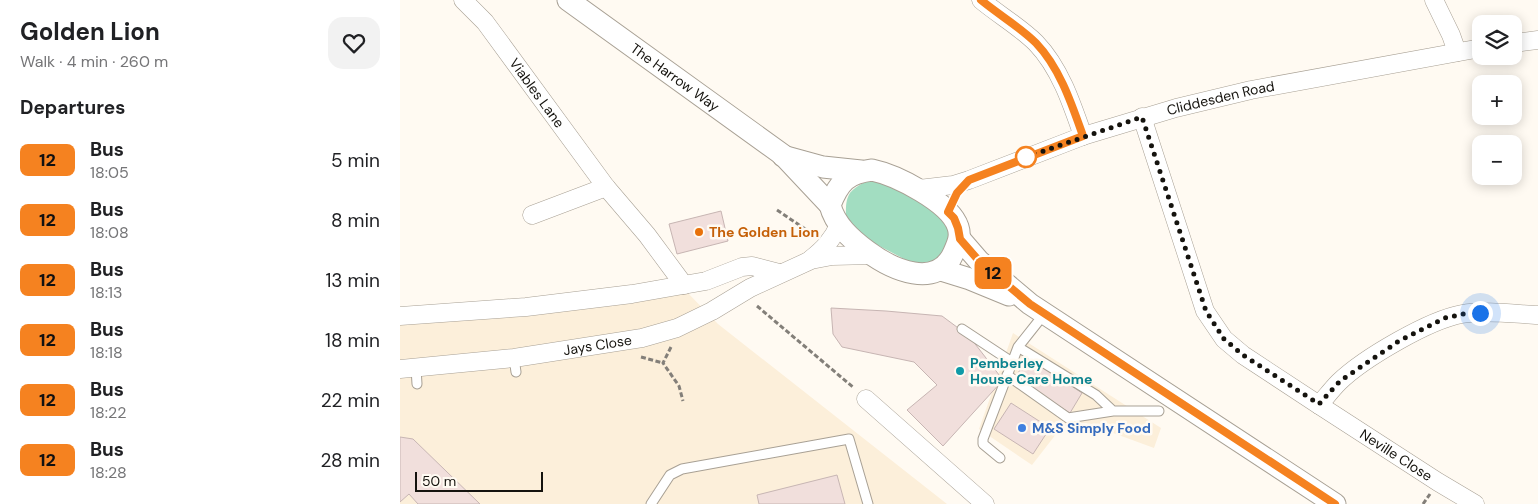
<!DOCTYPE html>
<html lang="en">
<head>
<meta charset="utf-8">
<style>
	:root { --surface:#fff; --page:#f2f2f2; --text:#202124; --muted:#757577 }
	body { margin:0; font-family:"DM Sans",sans-serif; background:var(--page); color:var(--text); height:100vh; display:flex; flex-direction:column; font-size:19px; white-space:nowrap }
	* { box-sizing:border-box; margin:0 }
	p { font-size:16px; color:var(--muted) }
	.icon { flex:none; width:28px; height:28px; fill:none; stroke:currentColor; stroke-width:2; stroke-linecap:round; stroke-linejoin:round }
	.map { position:relative; flex:1; overflow:hidden }
	.panel { display:flex; flex-direction:column; background:var(--surface); width:400px }
	.panel>* { flex:none }
	.badge { padding:0 10px; border-radius:8px; font-size:18px; line-height:32px }
	.fabs { position:absolute; left:1072px; top:15px; display:grid; gap:10px }
	.fabs a { display:grid; place-items:center; width:50px; height:50px; border-radius:10px; background:var(--surface); box-shadow:0 2px 12px #0003; font-size:25px }
	.scale { position:absolute; left:15px; bottom:12px; width:128px; box-sizing:border-box; padding-left:5px; border:2px solid #15130e; border-top:0; font-size:14px; line-height:18px; white-space:nowrap; color:#15130e; -webkit-text-stroke:4px #fffaf2; paint-order:stroke }
	.you { position:absolute; width:25px; height:25px; margin:-12px; border:4px solid #fff; border-radius:50%; background:#1a73e8; box-shadow:0 0 0 8px #1a73e833 }
	.map>.badge { position:absolute; translate:-50% -50%; box-shadow:0 0 0 2px #fff }
	h2 { padding:0 20px; font-size:19px; line-height:45px }
	.round { display:grid; place-items:center; flex:none; width:52px; height:52px; border-radius:15px; background:var(--page) }
	.summary { display:flex; align-items:center; justify-content:space-between; height:85px; padding:0 20px }
	h1 { font-size:24px; font-weight:700; line-height:38px }
	ul { padding:0; list-style:none }
	li { display:flex; align-items:center; gap:15px; height:60px; padding:0 20px }
	li div { flex:1 }
	li b { display:block; font-size:19px }
	li em { font-style:normal }
	li .badge { min-width:55px; font-weight:700; text-align:center }
	main { display:flex; flex:1; min-height:0 }
	.map>svg:first-child { display:block }
	.built { fill:#fcefda }
	.green { fill:#a2ddc1 }
	.building { fill:#f1dfdc; stroke:#c7b5b3 }
	.lines { fill:none; stroke-linecap:round; stroke-linejoin:round }
	.service-casing { stroke:#a8a094; stroke-width:11 }
	.minor-casing { stroke:#a8a094; stroke-width:19 }
	.tertiary-casing { stroke:#a8a094; stroke-width:23 }
	.path { stroke:#837f79; stroke-width:3; stroke-dasharray:5 2.5; stroke-linecap:butt }
	.service { stroke:#fff; stroke-width:9 }
	.minor { stroke:#fff; stroke-width:18 }
	.tertiary { stroke:#fff; stroke-width:21 }
	.line-casing { stroke:#fff; stroke-width:11 }
	.line { stroke:#f58220; stroke-width:8 }
	.walk { stroke:#15130e; stroke-width:5; stroke-dasharray:0 9 }
	.stop-dot { fill:#fff; stroke:#f58220; stroke-width:2.5 }
	.food-dot { fill:#e8710a; stroke:#fffaf2; stroke-width:2 }
	.culture-dot { fill:#0f9aa8; stroke:#fffaf2; stroke-width:2 }
	.shop-dot { fill:#3f7fe0; stroke:#fffaf2; stroke-width:2 }
	.labels { text-anchor:middle; dominant-baseline:central; stroke-width:5; stroke-linejoin:round; paint-order:stroke }
	.street-label { font-size:14px; fill:#15130e; stroke:#fffaf2 }
	.food-label { font-size:14px; font-weight:bold; fill:#c56008; stroke:#fffaf2; text-anchor:start }
	.culture-label { font-size:14px; font-weight:bold; fill:#0d838f; stroke:#fffaf2; text-anchor:start }
	.shop-label { font-size:14px; font-weight:bold; fill:#366cbe; stroke:#fffaf2; text-anchor:start }
</style>
</head>
<body>
<main>
<section class="panel">
<div class="summary"><div><h1>Golden Lion</h1><p>Walk · 4 min · 260 m</p></div><a class="round"><svg class="icon" aria-label="heart" viewBox="0 0 24 24"><path d="M12 20l-8-8c-3-5 5-10 8-4 3-6 11-1 8 4z"/></svg></a></div>
<h2>Departures</h2>
<ul>
<li><span class="badge" style="background:#f58220;color:#111">12</span><div><b>Bus</b><p>18:05</p></div><em>5 min</em></li>
<li><span class="badge" style="background:#f58220;color:#111">12</span><div><b>Bus</b><p>18:08</p></div><em>8 min</em></li>
<li><span class="badge" style="background:#f58220;color:#111">12</span><div><b>Bus</b><p>18:13</p></div><em>13 min</em></li>
<li><span class="badge" style="background:#f58220;color:#111">12</span><div><b>Bus</b><p>18:18</p></div><em>18 min</em></li>
<li><span class="badge" style="background:#f58220;color:#111">12</span><div><b>Bus</b><p>18:22</p></div><em>22 min</em></li>
<li><span class="badge" style="background:#f58220;color:#111">12</span><div><b>Bus</b><p>18:28</p></div><em>28 min</em></li>
</ul>
</section>
<div class="map">
<svg width="1138" height="504" viewBox="0 0 1138 504">
	<rect width="100%" height="100%" fill="#fffaf2"/>
	<path class="built" d="M285 290 318 324 547 504H0V325Z
		M613 333 761 428 754 448 686 423H677L667 425 660 429 632 465 579 429Z"/>
	<path class="green" d="M469 180 484 181 547 219 552 243 536 262 525 265 508 261 466 239 446 218C445 194 449 190 469 180Z"/>
	<path class="building" d="M321 211 328 241 277 254 269 224Z
		M431 308 486 311 542 316 569 336 603 380 543 446 507 410 537 385 514 362 442 347 433 334Z
		M628 357 682 393 670 413 615 378Z
		M611 403 650 428 633 454 594 429Z
		M0 437 13 439 80 504H18L9 494 0 502Z
		M437 475 445 504H359L357 495Z"/>
	<g class="lines">
		<g class="service-casing">
			<path id="service" d="M562 329 612 362
				M618 347 696 395 713 411H759
				M114 358 116 372
				M16 368 17 384
				M607 375 668 418 713 411
				M600 458 583 444V439L618 347 645 313
				M251 504 270 475 282 469 449 439 468 504"/>
		</g>
		<g class="minor-casing">
			<g id="minor">
				<path id="s1" d="M63 0 85 22 206 187 247 235 284 285"/>
				<path d="M581 0C599 15 620 27 636 43 660 68 672 104 683 136"/>
				<path d="M1034 0 1051 35 1057 52"/>
				<path d="M1114 43 1138 40"/>
				<path d="M742 117 805 311 824 339 843 355 919 405C926 397 932 389 939 382 964 358 1029 320 1062 314 1085 310 1115 314 1138 315"/>
				<path id="s2" d="M519 189 553 185 569 180 683 136 776 108 851 90 1081 48"/>
				<path d="M132 215 206 187"/>
				<path d="M411 259C424 249 432 240 439 225"/>
				<path d="M0 316 126 307 232 294 306 281 342 267 352 266 379 273"/>
				<path id="s3" d="M0 369 114 358 242 338 277 328 312 311 350 288 411 260 432 256 473 255"/>
				<path d="M466 399 585 504"/>
				<path id="s4" d="M919 405 1038 482 1075 504"/>
			</g>
		</g>
		<g class="tertiary-casing">
			<g id="tertiary">
				<path id="s5" d="M168 0 383 155 430 205"/>
				<path d="M383 156 423 167 461 171"/>
				<path d="M472 170C496 175 550 202 558 227 561 236 558 243 554 252 538 291 491 269 467 251 451 239 435 225 430 205 439 182 447 173 472 170Z"/>
				<path d="M560 239 579 261 630 304 935 504"/>
				<path d="M541 270 570 279 609 295"/>
			</g>
		</g>
		<path class="path" d="M377 210 414 235
			M357 306 454 388
			M271 347 263 363 279 386 283 401
			M241 357 263 363
			M1023 504 1030 494"/>
		<use href="#service" class="service"/>
		<use href="#minor" class="minor"/>
		<use href="#tertiary" class="tertiary"/>
	</g>
	<g class="lines">
		<g class="line-casing">
			<path id="line" d="M581 0C599 15 620 27 636 43 660 68 672 105 683 136L569 180 557 193 548 212 554 218 558 228 560 239 579 261 630 304 935 504"/>
		</g>
		<use href="#line" class="line"/>
		<path class="walk" d="M626 157 742 117 806 311 824 339 843 355 919 404 940 381 999 341 1045 318 1063 314 1080 313"/>
	</g>
	<circle class="stop-dot" cx="626" cy="157" r="10"/>
	<circle class="food-dot" cx="299" cy="232" r="5"/>
	<circle class="culture-dot" cx="560" cy="371" r="5"/>
	<circle class="shop-dot" cx="622" cy="428" r="5"/>
	<g class="labels">
		<g class="street-label">
			<text stroke="none"><textPath href="#s5" startOffset="132">The Harrow Way</textPath></text>
			<text stroke="none"><textPath href="#s1" startOffset="119">Viables Lane</textPath></text>
			<text stroke="none"><textPath href="#s2" startOffset="316">Cliddesden Road</textPath></text>
			<text stroke="none"><textPath href="#s3" startOffset="199">Jays Close</textPath></text>
			<text stroke="none"><textPath href="#s4" startOffset="92">Neville Close</textPath></text>
		</g>
		<g class="food-label">
			<text x="309" y="232">The Golden Lion</text>
		</g>
		<g class="culture-label">
			<text x="570" y="363">Pemberley<tspan x="570" dy="16">House Care Home</tspan></text>
		</g>
		<g class="shop-label">
			<text x="632" y="428">M&amp;S Simply Food</text>
		</g>
	</g>
</svg>
<div class="fabs">
<a><svg class="icon" aria-label="layers" viewBox="0 0 24 24"><path d="M12 4l9 5-9 5-9-5zM3 14l9 5 9-5"/></svg></a>
<a>+</a>
<a>−</a>
</div>
<div class="scale">50 m</div>
<div class="you" style="left:1080px;top:313px"></div>
<b class="badge" style="left:593px;top:273px;background:#f58220;color:#111">12</b>
</div>
</main>
</body>
</html>
